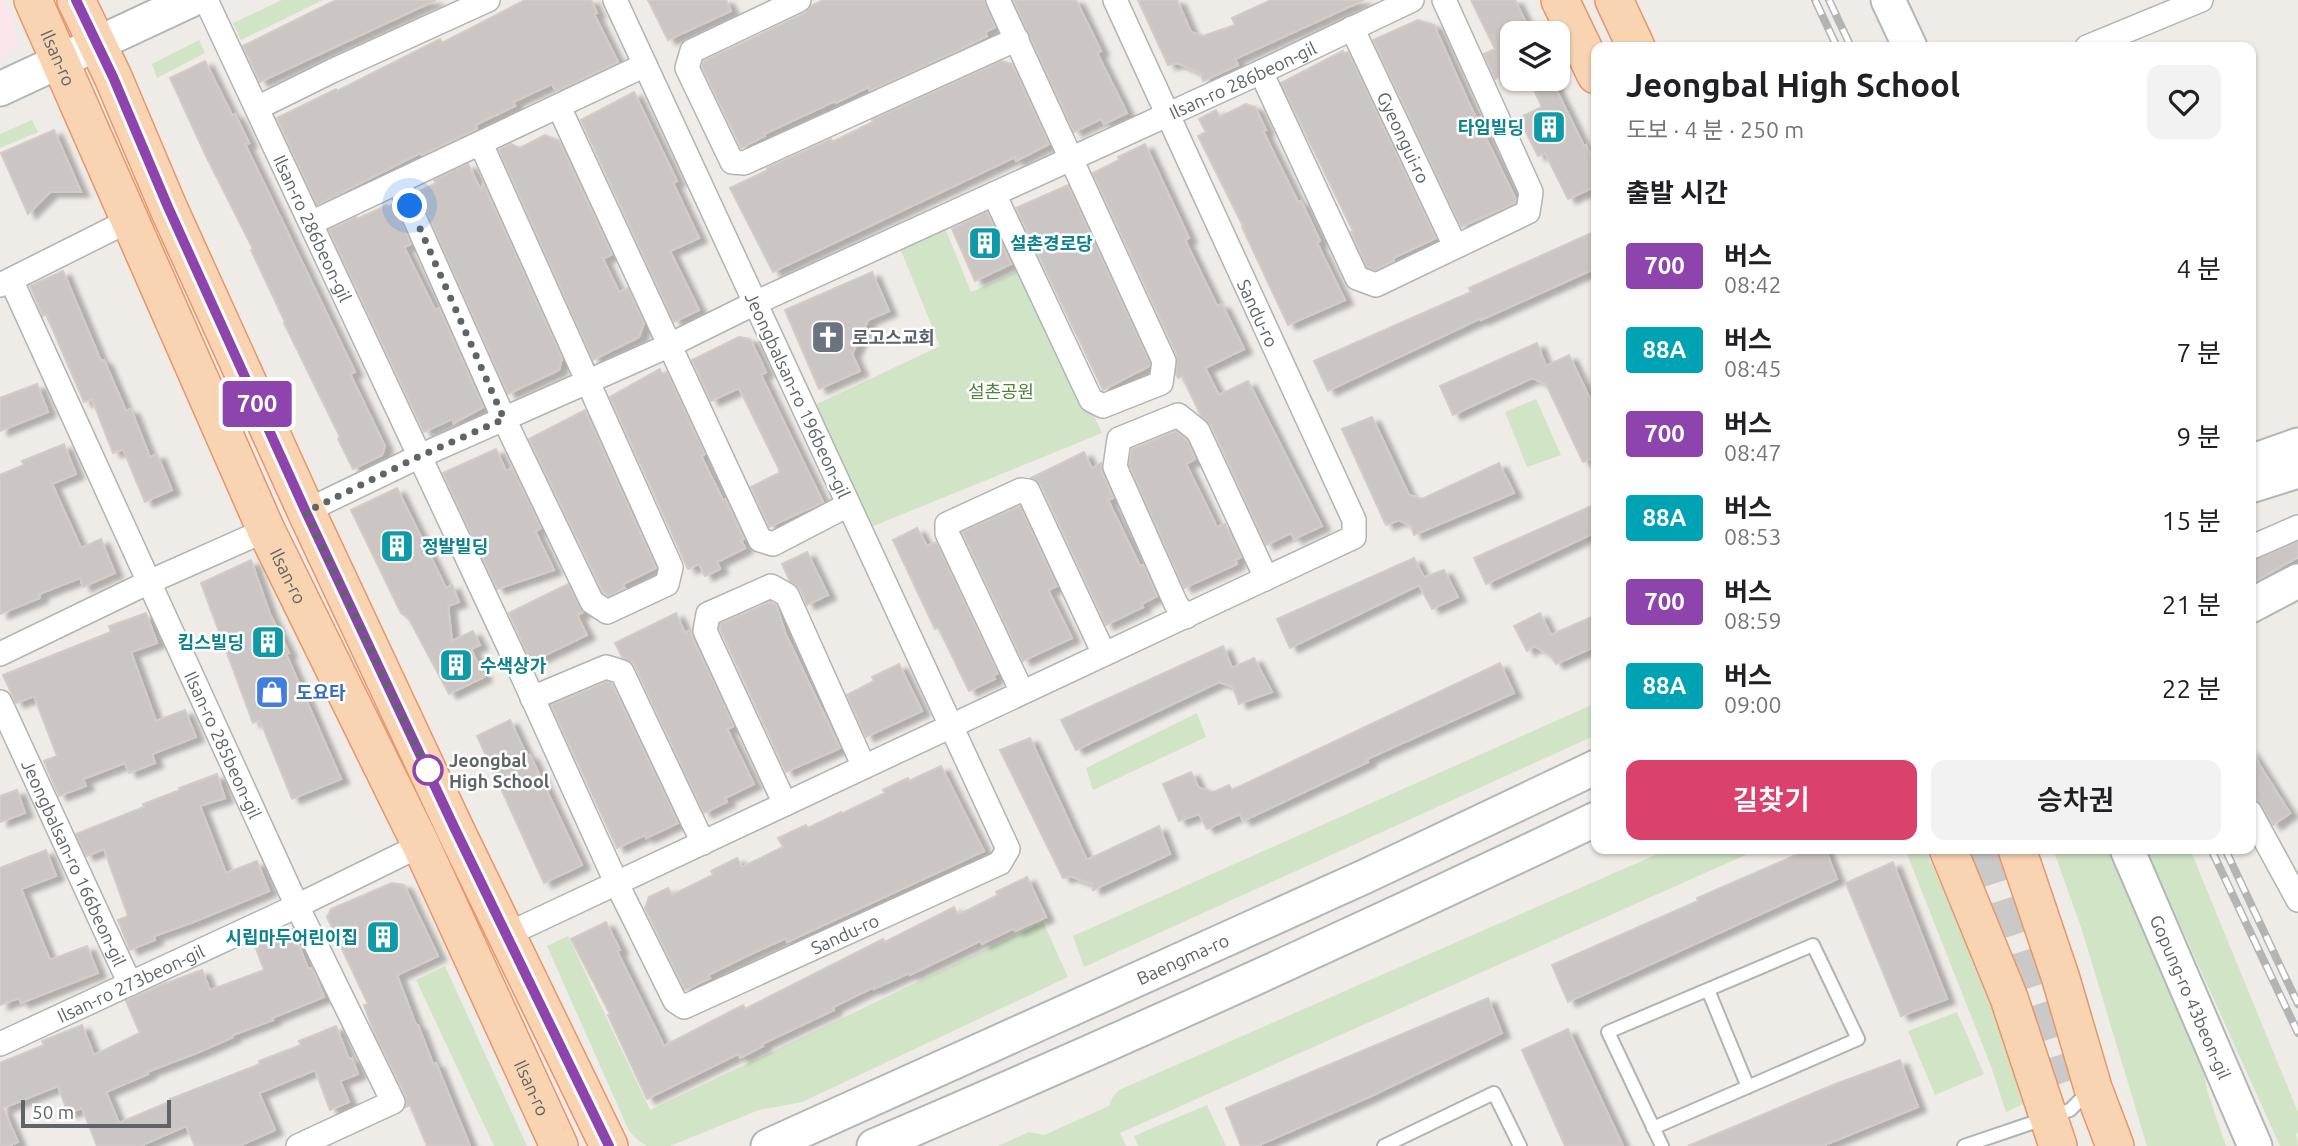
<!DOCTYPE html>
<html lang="ko">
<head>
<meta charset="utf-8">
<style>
	:root { --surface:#fff; --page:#f2f2f2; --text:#202124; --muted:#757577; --accent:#db416d }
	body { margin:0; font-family:Ubuntu,"Noto Sans KR",sans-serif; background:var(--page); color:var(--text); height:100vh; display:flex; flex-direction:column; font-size:26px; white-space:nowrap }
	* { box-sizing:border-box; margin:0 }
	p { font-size:23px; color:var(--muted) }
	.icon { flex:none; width:38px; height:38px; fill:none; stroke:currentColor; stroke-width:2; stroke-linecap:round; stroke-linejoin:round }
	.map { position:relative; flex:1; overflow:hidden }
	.sheet { position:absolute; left:1591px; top:42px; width:665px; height:812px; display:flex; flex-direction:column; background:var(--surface); border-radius:14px; box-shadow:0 2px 5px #0004 }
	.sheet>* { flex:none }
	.badge { padding:0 14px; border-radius:5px; font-size:24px; line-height:46px }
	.controls { position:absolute; left:1500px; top:21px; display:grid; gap:14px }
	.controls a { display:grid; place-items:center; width:70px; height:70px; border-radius:14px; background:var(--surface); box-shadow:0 2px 5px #0004; font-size:35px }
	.scale { position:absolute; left:21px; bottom:18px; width:150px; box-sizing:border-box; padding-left:7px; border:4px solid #5f6466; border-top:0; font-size:19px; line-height:24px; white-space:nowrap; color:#5f6466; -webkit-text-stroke:5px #fff; paint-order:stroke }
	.you { position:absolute; width:35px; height:35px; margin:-18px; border:5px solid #fff; border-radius:50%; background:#1a73e8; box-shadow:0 0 0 10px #1a73e833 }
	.map>.badge { position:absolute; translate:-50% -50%; box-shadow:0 0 0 4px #fff }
	h2 { padding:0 35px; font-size:26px; line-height:63px }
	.round { display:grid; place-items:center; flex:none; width:74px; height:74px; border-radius:14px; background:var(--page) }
	.summary { display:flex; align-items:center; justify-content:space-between; height:119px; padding:0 35px }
	h1 { font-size:33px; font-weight:600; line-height:52px }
	.primary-button { display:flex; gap:14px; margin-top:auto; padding:14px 35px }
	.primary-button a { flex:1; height:80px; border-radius:14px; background:var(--accent); color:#fff; font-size:28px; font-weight:600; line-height:80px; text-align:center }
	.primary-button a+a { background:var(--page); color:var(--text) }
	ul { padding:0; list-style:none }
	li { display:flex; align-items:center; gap:21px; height:84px; padding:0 35px }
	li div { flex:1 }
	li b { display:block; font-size:26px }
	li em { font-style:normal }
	li .badge { min-width:77px; font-weight:700; text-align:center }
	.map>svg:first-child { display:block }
	.medical { fill:#fae6eb }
	.green { fill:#d1e4c6 }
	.building { fill:#cbc6c4; stroke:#d4cac6; stroke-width:2; filter:url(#shadow) }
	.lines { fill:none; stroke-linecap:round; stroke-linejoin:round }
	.primary-tunnel { stroke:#cbc9c7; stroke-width:37; stroke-dasharray:37 18; stroke-linecap:butt }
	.lane-casing { stroke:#b0b4b5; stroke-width:16 }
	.street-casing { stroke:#b0b4b5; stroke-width:26 }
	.secondary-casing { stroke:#b1b6b8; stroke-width:37 }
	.primary-casing { stroke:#e6966a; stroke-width:40 }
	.lane { stroke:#fff; stroke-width:12 }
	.street { stroke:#fff; stroke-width:23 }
	.secondary { stroke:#fff; stroke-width:33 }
	.primary { stroke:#f8d4b3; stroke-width:37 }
	.rail-casing { stroke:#b3b4b4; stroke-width:8 }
	.rail { stroke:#fff; stroke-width:5; stroke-dasharray:16; stroke-linecap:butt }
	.line-casing { stroke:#fff; stroke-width:16 }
	.line { stroke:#8e44ad; stroke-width:10 }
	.walk { stroke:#5f6466; stroke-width:7; stroke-dasharray:0 12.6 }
	.stop-dot { fill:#fff; stroke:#8e44ad; stroke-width:3.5 }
	.labels { text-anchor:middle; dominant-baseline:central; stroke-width:5; stroke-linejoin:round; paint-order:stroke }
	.street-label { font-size:18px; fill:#5f6466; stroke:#fff }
	.culture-label { font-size:18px; font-weight:bold; fill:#0d838f; stroke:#fff; text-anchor:end }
	.worship-label { font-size:18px; font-weight:bold; fill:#5b616d; stroke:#fff; text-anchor:start }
	.park-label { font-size:18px; fill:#517f3c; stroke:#fff }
	.shop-label { font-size:18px; font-weight:bold; fill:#366cbe; stroke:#fff; text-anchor:start }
	.stop-label { font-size:18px; font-weight:bold; fill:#5f6466; stroke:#fff; text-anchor:start }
</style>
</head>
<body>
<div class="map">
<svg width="2298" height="1146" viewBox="0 0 2298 1146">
	<defs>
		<filter id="shadow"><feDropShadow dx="8" dy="4.5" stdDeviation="2" flood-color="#0004"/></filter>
	</defs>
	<rect width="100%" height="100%" fill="#efebe7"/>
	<path class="medical" d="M0 0H6L18 36 13 51 0 59Z"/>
	<path class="green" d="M282 0H323L241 40 233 23Z
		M199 40 205 53 157 78 152 64Z
		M32 120 38 132 0 148V134Z
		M945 228 971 292 1026 267 1102 433 871 527 815 405 940 346 900 248Z
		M1536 399 1561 455 1527 467 1505 412Z
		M1596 703V735L1084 967 1073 936Z
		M1197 713 1206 737 1093 790 1086 768Z
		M1669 849H1759L1120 1133 1126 1146H998L1029 1132 1044 1135 1109 1106 1112 1098 1119 1090Z
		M1905 849H1925L1983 979 2023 1104 2006 1112 1992 1069Z
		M2053 849H2112L2200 1043 2207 1090 2226 1146H2147L2082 930Z
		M2146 849H2190L2298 1112V1133L2296 1134 2298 1146H2280Z
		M1043 922 1068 977 802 1102 759 1110 670 1146H647L639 1141 629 1131 547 946 568 936 650 1110Z
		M445 966 527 1146H494L416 980Z
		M1957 1012 1984 1074 1935 1095 1908 1031Z
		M1207 1105 1226 1146H1138L1134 1136Z"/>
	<path class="building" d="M336 0H436L260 82 243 46Z
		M525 0H591L597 13 594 14 618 62 556 91 552 84 513 102 515 106 475 125 477 129 422 155 420 153 317 205 277 118 336 89 337 91 440 39 442 43Z
		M648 0H726L731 11 668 40Z
		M823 0H984L995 27 985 32 987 36 956 51 870 91 868 87 836 103 835 101 764 134 765 136 741 148 702 67 704 61 805 13 811 6Z
		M1013 0H1076L1101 51 1097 53 1127 113 1104 124 1101 119 1074 132Z
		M1138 0H1177L1191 32 1203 36 1235 25 1232 18 1271 0H1364L1235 59 1238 65 1203 81 1201 73 1177 63 1168 65Z
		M1471 0H1515L1531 33H1512V84L1507 73 1495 79 1484 54 1495 49Z
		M1418 20 1434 25 1468 101 1516 200 1515 203 1461 227 1373 40Z
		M1343 51 1344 54 1348 52 1436 238 1393 258 1394 261 1375 270 1367 267 1351 232 1353 231 1281 83Z
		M205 61 232 115 235 114 249 143 245 144 355 372 350 374 385 446 382 455 353 469 338 439 340 437 284 323 285 322 251 250 253 249 206 156 170 78Z
		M1001 61 1012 64 1049 144 1016 161 1015 157 773 272 730 188 768 170 767 168 831 139 832 142 873 122 872 120Z
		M1529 79H1551L1584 146 1586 145 1596 165V186L1568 199 1545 153 1538 156 1519 118 1542 107Z
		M634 92 677 181 673 183 699 238 670 251 699 310 674 322 581 120Z
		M1246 104 1255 107 1266 130 1263 131 1298 202 1301 201 1320 241 1317 243 1345 300 1288 325 1242 227 1243 226 1198 136 1206 132 1199 119 1216 110 1220 117Z
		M54 130 81 192H50L28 214 1 153Z
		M545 135 559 141 612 254 603 259 619 292 628 288 644 323 639 337 593 360 499 150 511 144 520 148Z
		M1145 144 1189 238 1185 240 1217 306 1222 304 1244 349 1205 368 1219 395 1248 381 1322 526 1294 539 1291 533 1266 545 1211 425 1201 416 1182 376 1178 378 1176 374 1177 355 1093 173 1119 160 1118 157Z
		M468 164 481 190 483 183 562 358 559 370 508 394 418 192 436 183 434 180Z
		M1068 185 1150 363 1149 366 1103 390 1016 208Z
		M393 204 411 244 404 247 435 310 439 308 483 407 454 423 452 419 424 432 329 230 356 217 357 219 387 205 388 207Z
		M987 212 1011 264 975 281 952 229Z
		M1596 231V268L1481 320V318L1328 391 1314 361 1471 292 1469 288Z
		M63 271 101 361 104 360 126 411 131 409 150 457 157 454 172 490 145 502 123 449 113 453 92 399 84 402 46 314 43 316 30 286Z
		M872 272 889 311 868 320 852 354 860 371 819 389 785 310Z
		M739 337 750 339 766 372 761 375 823 502 769 527 751 487 779 473V469L739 388 711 401 692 360Z
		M1537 343 1546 366 1569 355 1596 411V457L1583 462 1546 384 1532 378 1453 415 1440 386Z
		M660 369 662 374 667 372 705 454 701 456 723 500 725 499 744 539 741 540 745 548 717 562 720 569 705 576 699 564 688 569 610 397Z
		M37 384 48 412 0 431V398Z
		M585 410 656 568 623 584 625 588 608 596 603 592 529 439Z
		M1372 417 1409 495 1422 499 1499 463 1514 493 1414 535 1411 526 1399 520 1386 525 1342 429Z
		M1176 431 1187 440 1195 459 1186 464 1217 527 1225 524 1241 557 1235 560 1237 564 1184 588 1129 465 1132 449Z
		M64 444 76 474 52 484 81 548 101 539 115 573 83 587 80 578 39 594 40 598 0 614V475L24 465 22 461Z
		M496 449 506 471 512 468 541 528 535 531 554 570 497 589 443 473Z
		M1084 452 1092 468 1101 463 1102 473 1113 498 1108 500 1140 566 1143 565 1157 596 1141 604 1143 607 1106 625 1041 485 1031 478Z
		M397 488 446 588 452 585 459 602 448 606 452 641 473 631 480 645 471 649 484 677 449 694 409 619 401 613 351 510Z
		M1596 504V532L1486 584 1474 558Z
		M1020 506 1057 586 1048 590 1072 638 1023 661 962 532Z
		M917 528 927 546 936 542 998 673 993 676 995 679 969 691 938 627 935 629 893 540Z
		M2298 542V557L2250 584V562Z
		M807 552 828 595 807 605 800 589 790 581 782 564Z
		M1414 558 1424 577 1444 570 1458 597 1432 609 1419 585 1290 648 1277 619Z
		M251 560 270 614 289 653 286 654 341 779 292 799 260 720 253 723 201 583Z
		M568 584 583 612 577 615 587 635 531 662 509 613Z
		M770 602 776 605 786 635 840 748 786 772 720 629V624Z
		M146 613 157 643 131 652 156 721 185 710 196 737 152 754 155 763 129 773 125 763 83 779 86 786 59 796 44 761 57 756 34 696 16 703 3 675 111 632 109 626Z
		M676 613 685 633 691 630 692 637 734 726 727 729 754 784 725 798 727 802 704 813 635 666 631 661 622 657 615 643Z
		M1540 613 1551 635 1596 615V646L1556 664 1551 656 1534 646 1527 651 1514 626Z
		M1223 646 1232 668 1254 658 1272 692 1239 704 1233 687 1219 682 1076 750 1061 720Z
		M1500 663 1514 693 1367 759 1368 762 1243 821 1240 814 1207 829 1199 814 1179 821 1163 784 1191 772 1199 788 1214 792 1229 785 1232 790Z
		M899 664 922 711 866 737 847 695 874 681 872 677Z
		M607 682 612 684 678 823 646 838 645 835 617 848 551 705Z
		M510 720 527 756 530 755 582 865 544 883 477 736Z
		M1030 738 1087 860 1159 826 1170 854 1093 890 1092 884 1070 876 1063 878 1000 750Z
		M2250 750 2290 813 2273 825 2250 789Z
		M941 766 984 851 787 942 786 938 751 954 708 975 710 978 685 990 645 908 649 897 668 888 672 895 713 875 711 871 737 858 742 867 783 847 778 838 806 825 808 828 841 812V814L885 793 883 790 908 778 909 781Z
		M217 774 225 798 200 806 226 873 257 861 269 891 191 923 154 936 155 940 130 950 118 920 128 916 104 849 86 856 76 834 144 807 143 804 180 790 179 788Z
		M17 790 25 813 0 822V796Z
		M1810 849H1825L1837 879 1568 1002 1552 965 1698 901 1697 898Z
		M46 850 56 876 21 889 50 960 87 946 98 973 21 1003 19 998 0 1005V868Z
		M1893 862 1947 999 1901 1016 1846 883Z
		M1027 877 1046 917 1015 931 1014 928 982 944 980 941 910 975 909 973 874 989V987L833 1007 834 1010 762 1044 763 1046 740 1058 738 1054 647 1099 608 1015 610 1014 571 939 606 922 620 950 617 951 664 1046 743 1005 745 1009 883 939 885 942 954 907 958 915 998 895 996 892Z
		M392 883 404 885 438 956 397 975 416 1025H418L433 1064 436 1063 470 1146H427L410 1105 406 1107V1096L374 1032 364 1005 368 1004 327 917 331 909Z
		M293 929 308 969 312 968 324 997 272 1018 273 1020 233 1035V1037L199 1052 147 1072 148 1074 106 1092 119 1123 171 1101 170 1099 260 1064 259 1061 301 1045 299 1041 336 1026 349 1059 352 1058 358 1074 340 1081 349 1102 330 1110 315 1070 259 1093 275 1130 239 1146H195L186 1126 140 1146H97L82 1108 68 1113 58 1086 3 1108 18 1142 8 1146H0V1063L44 1045 42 1041 82 1025 94 1055 140 1033 126 1001 161 985 202 970 210 990 264 970 254 943Z
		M1488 998 1502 1033 1369 1097 1257 1146H1241L1226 1108Z
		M1568 1029 1623 1146H1565L1522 1050Z
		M1900 1060 1918 1107 1822 1146H1688L1833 1085Z"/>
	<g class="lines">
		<path class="primary-tunnel" d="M1981 849 2056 1085"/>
		<g class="lane-casing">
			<path id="lane" d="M1708 990 1748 1087
				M1653 1128 1858 1039 1813 945 1608 1032 1662 1146
				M1384 1146 1494 1093 1520 1146
				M1964 1146 2070 1110 2090 1090"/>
		</g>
		<g class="street-casing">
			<g id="street">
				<path id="s1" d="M206 0 523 677 616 882 675 1001 684 1007 1000 863 1008 849 615 0"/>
				<path d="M799 0 692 51 687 68 732 162 744 163 1017 39"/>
				<path id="s2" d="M1352 28 1455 246"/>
				<path d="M2087 47 2201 0"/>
				<path d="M1261 72 1357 278 1376 285 1528 212 1531 192 1444 0"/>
				<path d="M559 107 760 540 773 544 848 505"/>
				<path d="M257 108 332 71 488 0"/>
				<path d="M399 183 504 419 592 602 607 612 667 584 671 567 481 144"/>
				<path d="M994 194 1091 400 1103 406 1161 383 1164 361 998 0"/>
				<path d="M311 223 645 65"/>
				<path id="s3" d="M11 280 297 906 393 1102 298 1146"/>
				<path d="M0 285 130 220"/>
				<path id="s4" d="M306 511 420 456 668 346 755 303 1261 72 1412 0"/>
				<path d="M2250 548 2298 527"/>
				<path d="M1186 617 1176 604 1115 467 1119 439 1178 415 1198 431 1261 567 1265 579"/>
				<path d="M0 654 149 582 266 530"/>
				<path d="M1022 692 947 533V524L1021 490 1028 491 1104 654"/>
				<path d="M532 698 606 667 622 672 703 843"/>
				<path id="s5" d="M0 702 130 984"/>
				<path d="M785 804 705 631 708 614 771 586 787 595 864 767"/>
				<path d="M2250 812 2298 900"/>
				<path d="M506 935 1354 537V520L1115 0"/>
				<path id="s6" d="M0 1044 297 906 421 845"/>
			</g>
		</g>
		<g class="secondary-casing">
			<g id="secondary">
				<path d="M1888 0 1910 47"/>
				<path d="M0 89 191 0"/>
				<path d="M2250 462 2298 445"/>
				<path d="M2250 486 2298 471"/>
				<path d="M2250 606 2298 581"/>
				<path id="s7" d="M2127 849 2255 1146"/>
				<path id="s8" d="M768 1146 1366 876 1596 767"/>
				<path d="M874 1146C1117 1042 1358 933 1596 819"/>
			</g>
		</g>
		<g class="primary-casing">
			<g id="primary">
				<path id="s9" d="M33 0 266 530 421 845 559 1146"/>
				<path d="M76 0 113 77 168 207 306 511 455 829 609 1146"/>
				<path d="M1560 0 1596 75"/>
				<path d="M1614 0 1636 47"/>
				<path d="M1948 849 2009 998 2058 1146"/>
				<path d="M2017 849 2061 979 2093 1088 2115 1146"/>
			</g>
		</g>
		<use href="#lane" class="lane"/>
		<use href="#street" class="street"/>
		<use href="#secondary" class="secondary"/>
		<use href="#primary" class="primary"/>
		<g class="rail-casing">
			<path id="rail" d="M1815 0 1837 47
				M1829 0 1851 47
				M2211 849 2298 1033
				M2225 849 2298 1004"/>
		</g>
		<use href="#rail" class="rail"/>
	</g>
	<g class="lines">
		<g class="line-casing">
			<path id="line" d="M76 0 113 77 168 207 306 512 455 829 609 1146"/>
		</g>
		<use href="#line" class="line"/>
		<path class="walk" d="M410 206 504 419 420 456 306 512 432 780 428 770"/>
	</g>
	<defs>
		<g id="building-square" transform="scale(1.75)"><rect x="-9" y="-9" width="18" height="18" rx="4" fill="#0f9aa8" stroke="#fff"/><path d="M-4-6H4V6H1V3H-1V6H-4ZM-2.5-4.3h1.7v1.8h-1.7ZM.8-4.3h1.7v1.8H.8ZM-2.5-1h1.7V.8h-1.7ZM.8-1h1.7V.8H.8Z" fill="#fff"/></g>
		<g id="church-square" transform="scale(1.75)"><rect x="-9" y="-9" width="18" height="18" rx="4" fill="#6b7280" stroke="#fff"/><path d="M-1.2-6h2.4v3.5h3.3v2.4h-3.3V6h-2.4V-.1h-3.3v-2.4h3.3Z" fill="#fff"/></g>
		<g id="shop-square" transform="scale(1.75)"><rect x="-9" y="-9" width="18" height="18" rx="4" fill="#3f7fe0" stroke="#fff"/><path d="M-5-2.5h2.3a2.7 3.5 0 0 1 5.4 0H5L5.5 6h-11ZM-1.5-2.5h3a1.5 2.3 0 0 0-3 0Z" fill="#fff"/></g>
	</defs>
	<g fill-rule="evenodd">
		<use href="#building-square" x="1549" y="127"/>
		<use href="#building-square" x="985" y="243"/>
		<use href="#church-square" x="828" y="337"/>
		<use href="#building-square" x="397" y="546"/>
		<use href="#building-square" x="268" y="642"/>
		<use href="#building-square" x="456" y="665"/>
		<use href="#shop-square" x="272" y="692"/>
		<use href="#building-square" x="383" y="937"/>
	</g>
	<circle class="stop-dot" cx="428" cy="770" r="14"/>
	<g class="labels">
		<g class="street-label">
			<text stroke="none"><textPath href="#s9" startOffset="63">Ilsan-ro</textPath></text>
			<text stroke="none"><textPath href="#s4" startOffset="1031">Ilsan-ro 286beon-gil</textPath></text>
			<text stroke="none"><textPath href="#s2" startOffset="121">Gyeongui-ro</textPath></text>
			<text stroke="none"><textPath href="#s1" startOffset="252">Ilsan-ro 286beon-gil</textPath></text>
			<text transform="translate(1258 313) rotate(65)">Sandu-ro</text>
			<text transform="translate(798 395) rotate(65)">Jeongbalsan-ro 196beon-gil</text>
			<text stroke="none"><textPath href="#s9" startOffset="630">Ilsan-ro</textPath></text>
			<text stroke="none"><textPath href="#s3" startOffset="511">Ilsan-ro 285beon-gil</textPath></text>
			<text stroke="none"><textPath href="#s5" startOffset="177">Jeongbalsan-ro 166beon-gil</textPath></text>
			<text stroke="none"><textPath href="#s1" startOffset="1293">Sandu-ro</textPath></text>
			<text stroke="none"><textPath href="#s8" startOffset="455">Baengma-ro</textPath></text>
			<text stroke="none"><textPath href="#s6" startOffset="144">Ilsan-ro 273beon-gil</textPath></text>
			<text stroke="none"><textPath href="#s7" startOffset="161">Gopung-ro 43beon-gil</textPath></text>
			<text stroke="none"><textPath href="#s9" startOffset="1197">Ilsan-ro</textPath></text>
		</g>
		<g class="culture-label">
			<text x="1524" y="127">타임빌딩</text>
			<text x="1010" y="243" text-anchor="start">설촌경로당</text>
			<text x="422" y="546" text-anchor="start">정발빌딩</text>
			<text x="244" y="642">킴스빌딩</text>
			<text x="480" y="665" text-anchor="start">수색상가</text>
			<text x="358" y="937">시립마두어린이집</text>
		</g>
		<g class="worship-label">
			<text x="852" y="337">로고스교회</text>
		</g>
		<g class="park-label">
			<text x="1001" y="391">설촌공원</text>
		</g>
		<g class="shop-label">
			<text x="296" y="692">도요타</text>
		</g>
		<g class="stop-label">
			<text x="449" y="760">Jeongbal<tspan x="449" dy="21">High School</tspan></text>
		</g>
	</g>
</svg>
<div class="controls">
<a><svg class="icon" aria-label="layers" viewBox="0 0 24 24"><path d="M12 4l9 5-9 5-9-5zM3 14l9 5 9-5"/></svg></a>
</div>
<div class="scale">50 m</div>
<div class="you" style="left:410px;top:206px"></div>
<b class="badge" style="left:257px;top:404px;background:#8e44ad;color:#fff">700</b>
<section class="sheet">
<div class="summary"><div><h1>Jeongbal High School</h1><p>도보 · 4 분 · 250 m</p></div><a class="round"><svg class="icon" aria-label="heart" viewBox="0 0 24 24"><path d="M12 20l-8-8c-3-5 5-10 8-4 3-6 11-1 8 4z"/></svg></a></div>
<h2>출발 시간</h2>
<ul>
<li><span class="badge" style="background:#8e44ad;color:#fff">700</span><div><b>버스</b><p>08:42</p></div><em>4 분</em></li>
<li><span class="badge" style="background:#00a3b4;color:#fff">88A</span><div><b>버스</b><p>08:45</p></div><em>7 분</em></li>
<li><span class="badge" style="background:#8e44ad;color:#fff">700</span><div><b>버스</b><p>08:47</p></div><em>9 분</em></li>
<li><span class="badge" style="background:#00a3b4;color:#fff">88A</span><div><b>버스</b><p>08:53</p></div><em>15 분</em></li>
<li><span class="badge" style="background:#8e44ad;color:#fff">700</span><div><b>버스</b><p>08:59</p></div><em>21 분</em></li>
<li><span class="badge" style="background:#00a3b4;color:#fff">88A</span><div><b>버스</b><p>09:00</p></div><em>22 분</em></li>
</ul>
<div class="primary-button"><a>길찾기</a><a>승차권</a></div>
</section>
</div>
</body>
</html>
